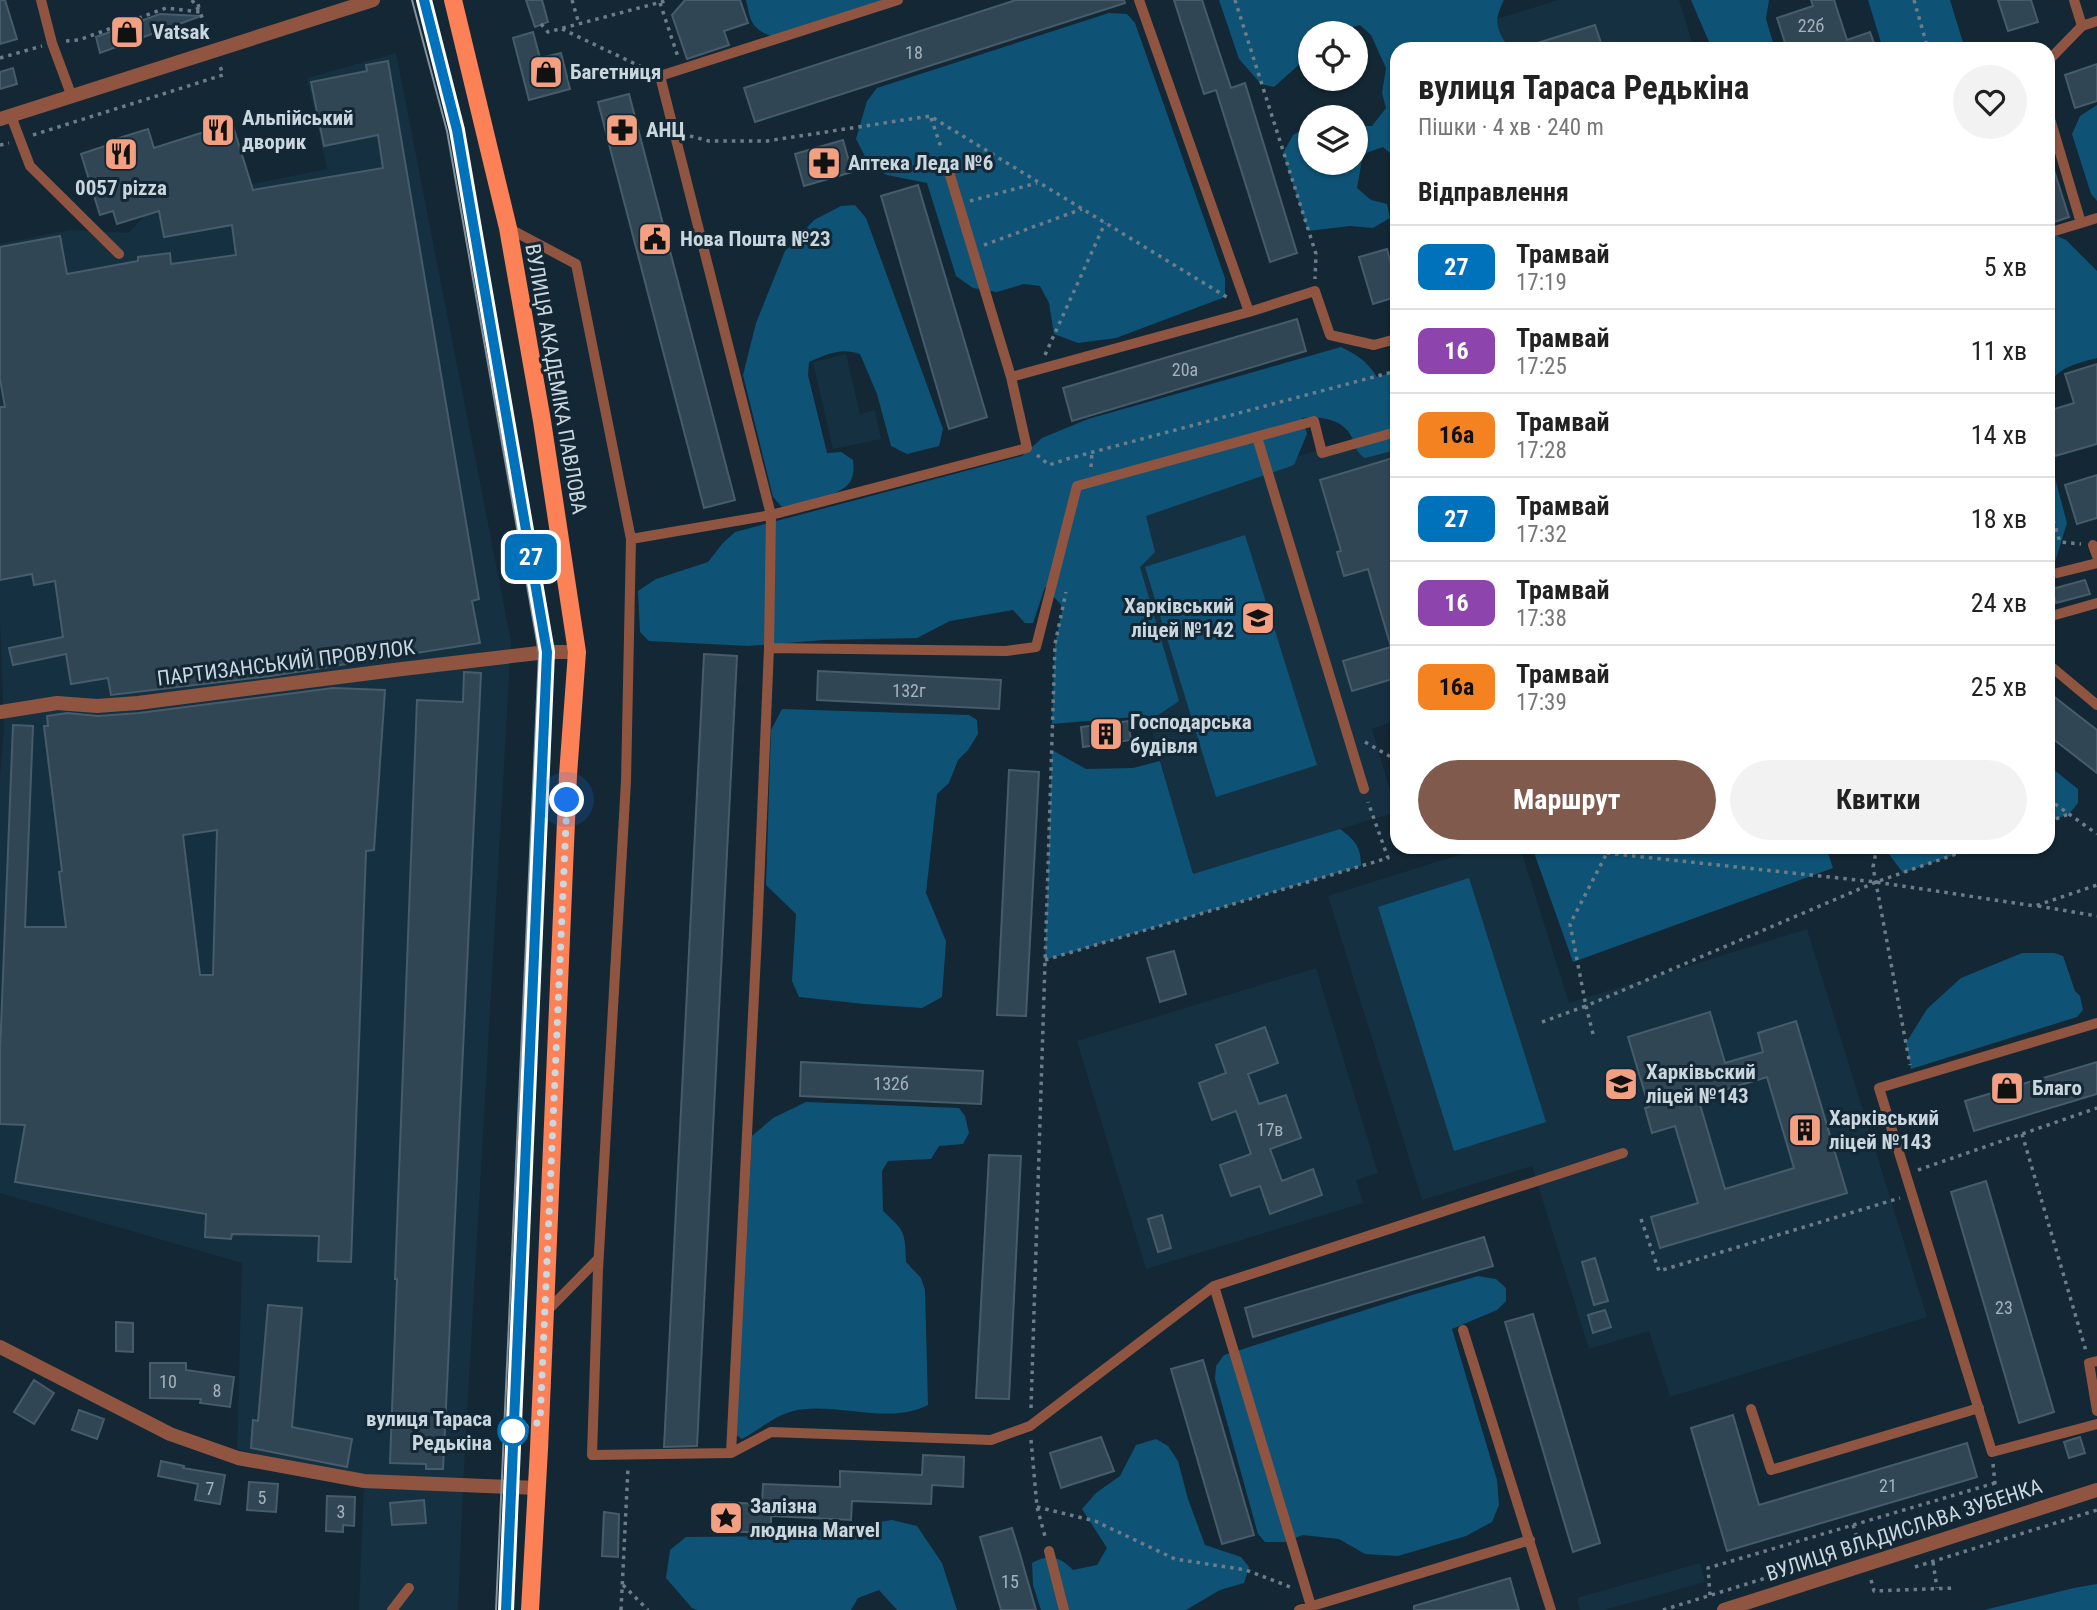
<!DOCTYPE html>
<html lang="uk">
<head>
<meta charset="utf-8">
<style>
	:root { --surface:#fff; --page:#f2f2f2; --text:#222; --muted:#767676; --line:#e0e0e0; --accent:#805a4d }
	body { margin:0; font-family:"Roboto Condensed",sans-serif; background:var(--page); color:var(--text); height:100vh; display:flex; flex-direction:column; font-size:26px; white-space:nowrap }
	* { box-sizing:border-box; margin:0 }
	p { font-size:23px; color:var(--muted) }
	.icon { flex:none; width:38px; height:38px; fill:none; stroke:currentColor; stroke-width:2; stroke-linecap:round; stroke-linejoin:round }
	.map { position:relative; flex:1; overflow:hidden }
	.sheet { position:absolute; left:1390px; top:42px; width:665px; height:812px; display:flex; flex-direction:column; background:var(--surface); border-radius:21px; box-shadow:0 2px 5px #0004 }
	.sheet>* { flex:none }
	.badge { padding:0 14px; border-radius:10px; font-size:24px; line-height:46px }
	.fabs { position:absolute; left:1298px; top:21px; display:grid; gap:14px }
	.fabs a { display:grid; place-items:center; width:70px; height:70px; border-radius:50%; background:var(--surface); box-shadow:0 2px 5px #0004; font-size:35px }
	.you { position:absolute; width:35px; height:35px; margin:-18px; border:5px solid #fff; border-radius:50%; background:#1a73e8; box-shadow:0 0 0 10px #1a73e833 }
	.map>.badge { position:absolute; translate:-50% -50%; box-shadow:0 0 0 4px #fff }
	h2 { padding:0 28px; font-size:26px; line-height:63px }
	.round { display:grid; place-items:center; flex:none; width:74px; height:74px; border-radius:37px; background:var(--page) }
	.head { display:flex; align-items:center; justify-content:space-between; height:119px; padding:0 28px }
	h1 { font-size:33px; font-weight:700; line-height:52px }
	.primary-button { display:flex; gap:14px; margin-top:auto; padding:14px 28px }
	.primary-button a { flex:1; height:80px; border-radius:42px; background:var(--accent); color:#fff; font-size:28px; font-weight:700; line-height:80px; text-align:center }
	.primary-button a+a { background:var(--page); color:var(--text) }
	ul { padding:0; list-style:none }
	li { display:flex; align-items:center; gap:21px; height:84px; padding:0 28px; border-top:2px solid var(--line) }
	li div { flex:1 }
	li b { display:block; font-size:26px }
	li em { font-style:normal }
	li .badge { min-width:77px; font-weight:700; text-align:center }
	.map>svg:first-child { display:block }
	.built { fill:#153141 }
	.green { fill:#0e5376 }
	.building { fill:#314654; stroke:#465c6a; stroke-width:2; fill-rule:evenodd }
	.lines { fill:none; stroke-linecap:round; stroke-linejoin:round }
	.path { stroke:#6d7d88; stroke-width:3.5; stroke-dasharray:3.5 5; stroke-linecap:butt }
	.service { stroke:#905541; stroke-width:10 }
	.minor { stroke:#905541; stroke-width:14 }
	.tertiary { stroke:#905541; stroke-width:14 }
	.primary { stroke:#fc8156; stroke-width:18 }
	.tram { stroke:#83929c; stroke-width:2 }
	.line-casing { stroke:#fff; stroke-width:16 }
	.line { stroke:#0072bc; stroke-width:10 }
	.walk { stroke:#cbd7df; stroke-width:7; stroke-dasharray:0 12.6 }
	.stop-dot { fill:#fff; stroke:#0072bc; stroke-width:3.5 }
	.labels { text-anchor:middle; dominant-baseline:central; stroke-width:6; stroke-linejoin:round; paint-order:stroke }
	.number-label { font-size:18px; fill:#a4b3bc }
	.poi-label { font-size:21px; font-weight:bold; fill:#cbd7df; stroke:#132734; text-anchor:start }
	.street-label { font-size:21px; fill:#cbd7df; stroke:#132734 }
	.stop-label { font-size:21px; font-weight:bold; fill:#cbd7df; stroke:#132734; text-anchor:end }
</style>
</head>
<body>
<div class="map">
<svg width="2097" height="1610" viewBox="0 0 2097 1610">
	<rect width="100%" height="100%" fill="#132734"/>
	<path class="built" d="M1558 0H1679L1694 49H1418L1416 44Z
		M396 53 511 641 463 1485 458 1610H359L364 1481 237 1449 242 1263 0 1193V776L4 729 0 617V244L70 230 128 233 157 203 327 169 307 78Z
		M846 354 860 414 875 410 881 439 833 449 813 362Z
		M1396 428V720L1372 729 1396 812 1193 874 1090 516Z
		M1484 847H1520L1569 1003 1807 929 1927 1317 1670 1397 1649 1331 1589 1349 1532 1166 1422 1200 1328 896Z
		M1316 968 1378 1173 1356 1180 1363 1203 1146 1269 1077 1041Z
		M1700 1563 1705 1582 1604 1610H1580L1577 1598Z"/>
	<path class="green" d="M746 0H883L771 36C751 29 750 19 746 0Z
		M1219 0H1504C1493 22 1496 29 1510 49H1396V175L1391 154 1383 147 1363 154 1357 188 1371 200 1387 204 1390 218 1373 228 1350 226 1308 231 1283 153 1293 135 1311 125V163H1356V126H1372L1386 108 1382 93 1386 68 1371 35 1360 25 1331 33H1311V54L1274 87 1261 84 1239 59Z
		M1691 0H1769L1766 19 1775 49H1712Z
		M1868 0H1950L1965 49H1883Z
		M1109 13 1127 14 1135 23 1225 278V297L1116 338 1078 343 1054 334 1049 303 1040 286 1024 284 997 292 973 288 956 276 927 183 887 175 870 166 856 139 867 101 877 88Z
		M2097 105V201L2091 194 2072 134 2080 116Z
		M855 205 866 218 943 429 939 446 907 454 891 446 877 394 860 354C841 347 827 354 809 362L808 375 827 453 841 452 853 460C854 468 854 475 850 482 839 498 801 502 782 507L773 497 743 375 756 323 785 251 814 220 841 206Z
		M2057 236 2066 240 2097 271V358C2078 363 2058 367 2048 386V239Z
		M1341 347C1357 355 1367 361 1377 377L1396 371V450L1365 458C1353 451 1355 437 1346 429 1334 417 1316 417 1302 418L1307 434 1294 465 1146 516 1155 552 1140 567 1179 701 1158 715 1052 724 1055 644 1063 607 1045 587 1033 623H1025L1013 610 950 621 917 638 824 640 749 646 649 641 640 632 638 591 656 579 708 562 723 543 735 532 1022 456 1042 438 1088 419Z
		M2048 452 2067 523 2054 565 2048 571Z
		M1245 535 1317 765 1216 797 1145 567Z
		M782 709 969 715 977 720 978 734 968 750 958 760 949 783 937 794 926 893 946 941 942 997 922 1008 864 1004 799 997 792 981 796 914 766 885 771 730Z
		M1052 750 1086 769 1133 768 1160 761 1193 874 1340 829C1355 840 1361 847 1361 866L1045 960Z
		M2048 765 2078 789V803L2069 814 2048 822Z
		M1532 847H1826L1833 868 1573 962Z
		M1886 847H1976L1903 873 1889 854Z
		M1469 878 1546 1122 1454 1151 1378 907Z
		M2022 953H2054L2063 956 2075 991 2080 996 2083 1010 2077 1017 1911 1069 1906 1043 1927 1009 1961 978Z
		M806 1102 959 1108 965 1116 969 1133 963 1144 939 1146 931 1159 888 1161 882 1171 883 1211C905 1231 905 1232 906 1262L921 1278 925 1290 928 1405C892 1424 843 1405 805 1409 779 1411 764 1427 742 1439L736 1435 752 1136 773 1118Z
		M1478 1276 1496 1279 1506 1288V1301L1497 1310 1452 1329 1497 1480 1499 1505 1492 1522 1466 1536 1398 1556 1365 1554 1339 1539 1303 1535 1285 1542H1265L1258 1534 1215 1379 1216 1366 1224 1355 1409 1296Z
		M1156 1439 1168 1446 1178 1461 1188 1499 1205 1545 1241 1557 1249 1567 1244 1583 1220 1590 1186 1610H1041L1033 1585 1032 1563C1049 1554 1059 1556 1073 1570L1097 1565 1107 1548 1082 1509 1096 1493 1120 1476 1136 1445Z
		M892 1520 917 1526 942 1563 957 1610H897L879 1590 858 1598 851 1610H697L692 1608 666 1578 670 1550 686 1537 782 1536Z
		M2097 1584V1610H1984L2074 1588Z"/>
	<path class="building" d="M0 0H5L17 39 0 44Z
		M526 0H542L548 22 535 27Z
		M685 0H740L748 23 724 31 729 45 687 59 672 15Z
		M1016 0H1124L1125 3 755 122 744 88Z
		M1174 0H1202L1231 88 1245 83 1297 253 1270 262 1216 90 1204 94Z
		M1811 0H1834L1847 40 1870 32 1876 49H1787L1777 18 1813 6Z
		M1998 0H2031L2038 22 2008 31Z
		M160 14 201 16 100 53 96 37Z
		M1595 25 1603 49H1529L1528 46Z
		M533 32 540 58 561 53 570 89 529 100 513 38Z
		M388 61 479 599 472 601 480 643 271 676 111 695 108 678 71 684 66 654 13 665 9 648 63 637 55 581 34 585 32 574 0 580V407H5L0 379V247L60 236 67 274 138 261V257L170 253 171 264 236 255 232 225 164 237 159 211 117 224 113 211 100 215 81 154 117 142 116 139 148 129 154 148 232 123 253 190 383 168 378 135 324 146 311 82 367 71 366 65Z
		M2097 64V101L2075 108 2065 75Z
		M13 68 17 84 0 89V72Z
		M629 94 735 500 704 508 598 102Z
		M843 140 852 172 804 186 795 154Z
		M2048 161H2051L2069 217 2048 224Z
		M918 185 987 417 949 429 881 196Z
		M1387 249 1396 283V297L1373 304 1359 257Z
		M1297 319 1306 351 1072 421 1063 388Z
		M2097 364V444L2055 456 2048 431V411L2074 403 2065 374Z
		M1396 457V678L1352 691 1343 661 1391 647 1368 569 1344 576 1337 552 1341 551 1320 480Z
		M2097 475V518L2077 524 2065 485Z
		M2085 580 2090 594 2056 603 2052 589Z
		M704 654 737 656 701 1365 697 1446 664 1447Z
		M818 671 1001 680 999 709 817 700Z
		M464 672 481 673 443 1469H426V1464L390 1463 397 1279H395L417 700 463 702Z
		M333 688 385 690 374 850 366 851 351 1262 318 1261 319 1236 232 1234 231 1239 205 1237 206 1214 15 1182 25 1125 0 1124V1052L13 725 33 726 25 927H66L59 872 62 871 44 726H48L47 716 67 713 98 716 139 713ZM217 830 213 975H200L183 835Z
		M2048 692 2097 730V773L2048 735Z
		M1128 721 1131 740 1083 747 1081 727Z
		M1009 770 1039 772 1026 1016 997 1015Z
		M1174 951 1186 994 1160 1002 1147 958Z
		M1710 1012 1725 1063 1763 1052 1758 1033 1796 1021 1847 1193 1660 1248 1651 1217 1698 1203 1675 1126 1652 1133 1645 1108 1649 1107 1628 1037ZM1767 1077 1794 1168 1725 1189 1698 1098Z
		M1265 1027 1278 1063 1248 1074 1259 1104 1286 1095 1301 1138 1270 1149 1282 1181 1313 1169 1322 1195 1270 1214 1260 1186 1231 1196 1220 1165 1251 1154 1236 1111 1212 1120 1199 1083 1226 1073 1216 1045Z
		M801 1062 983 1071 981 1104 800 1096Z
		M2097 1062V1094L1974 1131 1965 1101Z
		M989 1155 1021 1156 1009 1399 976 1398Z
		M1986 1181 2054 1412 2019 1423 1951 1192Z
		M1162 1215 1171 1248 1158 1252 1148 1219Z
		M1484 1237 1493 1266 1253 1337 1245 1308Z
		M1595 1258 1608 1301 1594 1305 1582 1262Z
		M268 1305 302 1308 292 1427 352 1439 347 1467 251 1448 253 1420 258 1421Z
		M1605 1310 1611 1327 1593 1333 1588 1315Z
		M1533 1314 1600 1543 1573 1552 1505 1322Z
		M116 1322 133 1323V1352L116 1351Z
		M1203 1360 1254 1535 1222 1544 1171 1369Z
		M150 1363H186V1370L234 1377 230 1407 200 1403 201 1399 150 1398Z
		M34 1380 54 1393 34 1424 14 1412Z
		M79 1410 104 1419 97 1439 72 1430Z
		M1733 1415 1759 1505 1967 1443 1977 1477 1727 1551 1691 1428Z
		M1101 1437 1114 1471 1061 1488 1050 1453Z
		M2080 1437 2085 1453 2069 1458 2064 1442Z
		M923 1455 964 1457 963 1487 932 1485 931 1504 852 1501 851 1520 771 1516V1533L719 1531 720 1502 762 1504 763 1484 840 1487V1471L922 1475Z
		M161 1461 184 1466 183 1468 225 1475 220 1504 195 1500 198 1484 158 1476Z
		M249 1482 278 1484 276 1512 247 1510Z
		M327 1496 355 1497 354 1526 343 1525V1532L326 1531Z
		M424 1500 426 1523 392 1525 390 1503Z
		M604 1512 619 1514 618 1557 602 1556Z
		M1012 1528 1020 1554 1036 1610H1001L980 1537Z
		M1510 1578 1519 1610H1414V1606Z"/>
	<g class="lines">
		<path class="path" d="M192 0 200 12 209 36
			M572 0 579 24
			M1235 0 1316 254 1315 279
			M1914 0 1928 49
			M660 3 678 57
			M541 24 548 32 669 0
			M562 29 650 71
			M66 41 79 40 166 8 200 12 197 0
			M0 58 42 46
			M931 118 942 150
			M33 135 223 75 219 63
			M690 136 709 141H767L930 116 1230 299
			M0 145 9 143
			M970 201 1037 183
			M984 245 1082 209
			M1392 353 1396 365
			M1045 355 1105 223
			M1037 455 1049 465 1067 459 1396 371
			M1091 467 1092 452
			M2048 504 2060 542 2081 544
			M1365 742 1396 760
			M2048 799 2097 834
			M2048 822 2069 814
			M1582 847 1597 852 1876 882 2035 906 2097 885
			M1877 847 1873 867 1910 1065
			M2038 906 2097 916
			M1045 960 1388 858 1368 802
			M1542 1022 1586 1006 1570 924 1610 847
			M1593 1034 1586 1006 1876 882 1976 847
			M2022 1134 2086 1351
			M1918 1170 2097 1108
			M1641 1219 1659 1271 1900 1198
			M1031 1408 1055 644 1066 592
			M1031 1440 1037 1507 1046 1540
			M1993 1464 1997 1504
			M1037 1507 1095 1521 1175 1559 1246 1570 1293 1588
			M1853 1525 1861 1549
			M1933 1562 1937 1588
			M1915 1567 2097 1510
			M1871 1580 1874 1591 1955 1588
			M623 1585 648 1610
			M1710 1595 1708 1568 1995 1483
			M621 1610 628 1468
			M1663 1610 1782 1573"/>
		<path class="service" d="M41 0 52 43 72 97
			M1139 0 1249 312
			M2074 0 2082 26
			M2048 61 2082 26 2097 21
			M2048 112 2081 223 2097 218
			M11 116 30 166 119 254
			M508 228 576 264 631 539 626 781 598 1270 592 1455 731 1453 771 1432 991 1440 1030 1426 1214 1286 1623 1153
			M2048 233 2081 223
			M1011 377 1249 312 1315 291 1330 335 1374 345 1396 339
			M1257 437 1364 789
			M631 539 771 515 1027 448 1011 377 946 162
			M2093 545 2097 556
			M2057 573 2097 563
			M2048 617 2097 603
			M769 648 1006 651 1036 647 1077 486 1314 421 1322 453 1396 432
			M2048 664 2097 705
			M2097 1023 1879 1088 1992 1452 2097 1424
			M1214 1286 1311 1606
			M547 1311 598 1259
			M1463 1330 1551 1610
			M2097 1361 2089 1363 2097 1411
			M1751 1409 1771 1470 1979 1408
			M731 1453 757 935 769 648 771 515 660 76 898 0
			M1049 1551 1064 1610
			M392 1610 409 1588
			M1299 1610 1530 1540"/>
		<path class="minor" d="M0 712 57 703 97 706 138 703 402 669 547 652H577
			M0 1347 170 1434 238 1458 364 1481 537 1488"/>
		<path class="tertiary" d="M0 119 373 0
			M1724 1610 2097 1490"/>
		<path class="primary" d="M453 0 508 228 542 421 577 652 568 775 539 1449 530 1610"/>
		<path class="tram" d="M412 0 447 131 539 653 496 1610
			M423 0 445 84"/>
	</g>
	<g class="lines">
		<g class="line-casing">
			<path id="line" d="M424 0 457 130 547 652 506 1610"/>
		</g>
		<use href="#line" class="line"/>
		<path class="walk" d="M513 1431 540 1422 567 800"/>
	</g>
	<defs>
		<g id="shop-square" transform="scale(1.75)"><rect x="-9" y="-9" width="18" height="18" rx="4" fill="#f39f82" stroke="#132734"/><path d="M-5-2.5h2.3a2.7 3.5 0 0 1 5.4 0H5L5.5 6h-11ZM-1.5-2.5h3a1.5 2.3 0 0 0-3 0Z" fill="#111"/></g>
		<g id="restaurant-square" transform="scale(1.75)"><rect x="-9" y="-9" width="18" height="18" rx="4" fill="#f39f82" stroke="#132734"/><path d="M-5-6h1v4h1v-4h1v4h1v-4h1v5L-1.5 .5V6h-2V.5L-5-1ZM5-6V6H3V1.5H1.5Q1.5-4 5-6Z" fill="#111"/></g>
		<g id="pharmacy-square" transform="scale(1.75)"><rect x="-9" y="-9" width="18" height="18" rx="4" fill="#f39f82" stroke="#132734"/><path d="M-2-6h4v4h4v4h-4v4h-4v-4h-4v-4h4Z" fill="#111"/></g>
		<g id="civic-square" transform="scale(1.75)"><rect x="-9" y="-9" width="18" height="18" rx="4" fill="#f39f82" stroke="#132734"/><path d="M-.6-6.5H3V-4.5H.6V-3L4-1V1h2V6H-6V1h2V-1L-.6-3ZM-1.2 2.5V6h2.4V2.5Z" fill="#111"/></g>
		<g id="school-square" transform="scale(1.75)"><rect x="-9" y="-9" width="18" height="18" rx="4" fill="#f39f82" stroke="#132734"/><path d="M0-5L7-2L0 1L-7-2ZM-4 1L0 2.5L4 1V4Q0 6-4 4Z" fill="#111"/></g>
		<g id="building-square" transform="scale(1.75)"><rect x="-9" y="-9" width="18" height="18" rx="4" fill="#f39f82" stroke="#132734"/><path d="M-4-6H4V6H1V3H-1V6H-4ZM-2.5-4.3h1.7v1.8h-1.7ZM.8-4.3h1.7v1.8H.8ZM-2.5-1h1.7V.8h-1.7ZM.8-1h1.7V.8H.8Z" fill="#111"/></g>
		<g id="sight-square" transform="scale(1.75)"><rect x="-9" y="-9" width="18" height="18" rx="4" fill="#f39f82" stroke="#132734"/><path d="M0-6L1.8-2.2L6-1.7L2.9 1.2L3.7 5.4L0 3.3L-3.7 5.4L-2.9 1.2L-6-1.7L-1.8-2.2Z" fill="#111"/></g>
	</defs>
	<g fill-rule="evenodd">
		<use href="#shop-square" x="127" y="32"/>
		<use href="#shop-square" x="546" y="72"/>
		<use href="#restaurant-square" x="218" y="130"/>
		<use href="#pharmacy-square" x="622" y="130"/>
		<use href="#restaurant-square" x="121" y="154"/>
		<use href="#pharmacy-square" x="824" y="163"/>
		<use href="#civic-square" x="655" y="239"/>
		<use href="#school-square" x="1258" y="618"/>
		<use href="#building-square" x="1106" y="734"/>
		<use href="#school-square" x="1621" y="1084"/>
		<use href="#shop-square" x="2007" y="1088"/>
		<use href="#building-square" x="1805" y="1130"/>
		<use href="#sight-square" x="726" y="1518"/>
	</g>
	<circle class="stop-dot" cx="513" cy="1431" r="14"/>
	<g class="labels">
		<g class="number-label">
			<text x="1811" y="25">22б</text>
			<text x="914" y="52">18</text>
			<text x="1185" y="369">20а</text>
			<text x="909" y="690">132г</text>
			<text x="891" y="1083">132б</text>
			<text x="1270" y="1129">17в</text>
			<text x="2004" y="1307">23</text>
			<text x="168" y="1381">10</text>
			<text x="217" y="1390">8</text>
			<text x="1888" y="1485">21</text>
			<text x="210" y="1488">7</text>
			<text x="262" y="1497">5</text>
			<text x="341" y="1511">3</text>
			<text x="1010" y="1581">15</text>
		</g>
		<g class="poi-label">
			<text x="152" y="32">Vatsak</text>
			<text x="570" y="72">Багетниця</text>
			<text x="242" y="118">Альпійський<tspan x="242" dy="24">дворик</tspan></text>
			<text x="646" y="130">АНЦ</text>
			<text x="848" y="163">Аптека Леда №6</text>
			<text x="121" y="188" text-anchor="middle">0057 pizza</text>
			<text x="680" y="239">Нова Пошта №23</text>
			<text x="1234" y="606" text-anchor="end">Харківський<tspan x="1234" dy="24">ліцей №142</tspan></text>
			<text x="1130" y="722">Господарська<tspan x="1130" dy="24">будівля</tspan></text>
			<text x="1646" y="1072">Харківьский<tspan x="1646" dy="24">ліцей №143</tspan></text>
			<text x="2032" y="1088">Благо</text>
			<text x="1829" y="1118">Харківський<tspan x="1829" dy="24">ліцей №143</tspan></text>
			<text x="750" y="1506">Залізна<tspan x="750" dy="24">людина Marvel</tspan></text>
		</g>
		<g class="street-label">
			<text transform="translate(556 379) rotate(80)">ВУЛИЦЯ АКАДЕМІКА ПАВЛОВА</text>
			<text transform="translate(286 663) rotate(-7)">ПАРТИЗАНСЬКИЙ ПРОВУЛОК</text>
			<text transform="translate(1904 1530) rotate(-18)">ВУЛИЦЯ ВЛАДИСЛАВА ЗУБЕНКА</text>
		</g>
		<g class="stop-label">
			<text x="492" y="1419">вулиця Тараса<tspan x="492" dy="24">Редькіна</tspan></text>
		</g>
	</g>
</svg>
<div class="fabs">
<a><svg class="icon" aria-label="locate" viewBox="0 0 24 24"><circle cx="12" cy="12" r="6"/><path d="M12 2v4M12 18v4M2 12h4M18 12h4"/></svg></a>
<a><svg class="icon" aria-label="layers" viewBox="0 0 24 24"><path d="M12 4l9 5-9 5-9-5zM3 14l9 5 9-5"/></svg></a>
</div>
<div class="you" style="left:567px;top:800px"></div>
<b class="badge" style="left:531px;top:557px;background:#0072bc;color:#fff">27</b>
<section class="sheet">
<div class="head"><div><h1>вулиця Тараса Редькіна</h1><p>Пішки · 4 хв · 240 m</p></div><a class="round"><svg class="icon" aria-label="heart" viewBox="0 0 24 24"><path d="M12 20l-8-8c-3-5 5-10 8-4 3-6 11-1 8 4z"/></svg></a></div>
<h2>Відправлення</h2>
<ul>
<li><span class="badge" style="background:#0072bc;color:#fff">27</span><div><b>Трамвай</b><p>17:19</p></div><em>5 хв</em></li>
<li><span class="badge" style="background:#8e44ad;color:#fff">16</span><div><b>Трамвай</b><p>17:25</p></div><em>11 хв</em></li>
<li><span class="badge" style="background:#f58220;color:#111">16a</span><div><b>Трамвай</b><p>17:28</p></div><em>14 хв</em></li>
<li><span class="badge" style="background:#0072bc;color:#fff">27</span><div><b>Трамвай</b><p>17:32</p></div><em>18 хв</em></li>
<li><span class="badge" style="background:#8e44ad;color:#fff">16</span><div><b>Трамвай</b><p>17:38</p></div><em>24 хв</em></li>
<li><span class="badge" style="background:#f58220;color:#111">16a</span><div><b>Трамвай</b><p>17:39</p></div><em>25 хв</em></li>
</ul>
<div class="primary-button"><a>Маршрут</a><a>Квитки</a></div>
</section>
</div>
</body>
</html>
